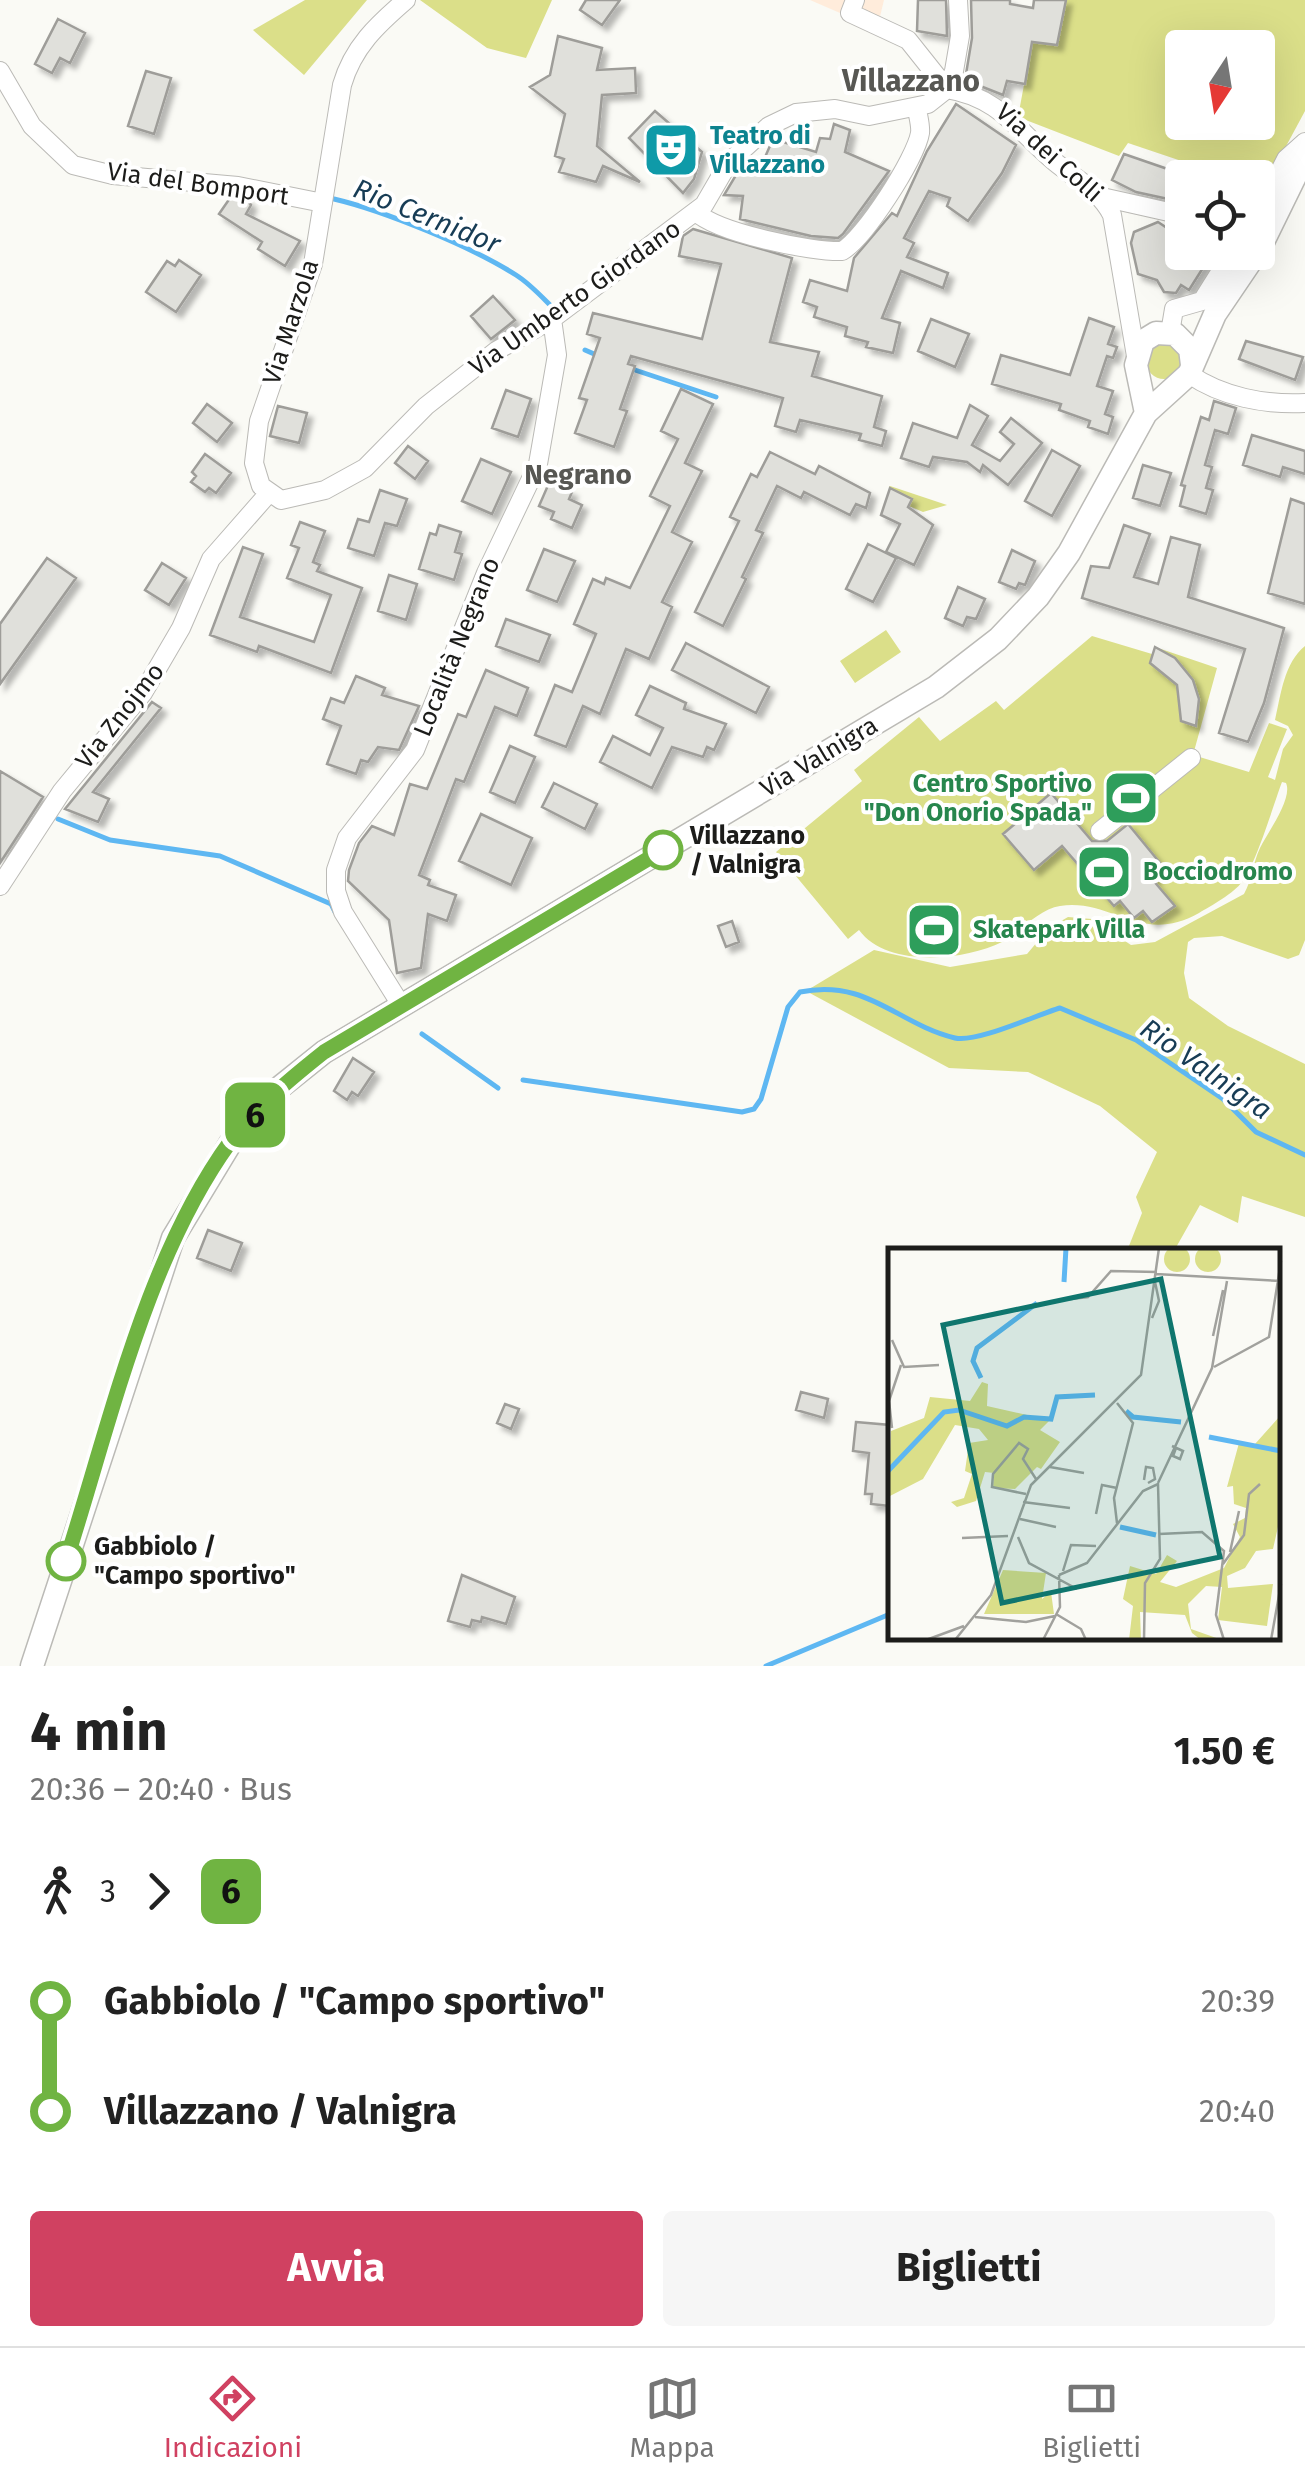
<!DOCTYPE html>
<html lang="it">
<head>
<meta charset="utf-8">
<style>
	:root { --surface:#fff; --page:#f6f6f6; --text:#222; --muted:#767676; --line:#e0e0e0; --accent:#d04161 }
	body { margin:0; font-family:"Fira Sans",sans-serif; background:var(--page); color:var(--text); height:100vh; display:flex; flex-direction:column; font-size:38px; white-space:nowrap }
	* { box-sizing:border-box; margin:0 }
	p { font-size:32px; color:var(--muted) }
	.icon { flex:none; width:55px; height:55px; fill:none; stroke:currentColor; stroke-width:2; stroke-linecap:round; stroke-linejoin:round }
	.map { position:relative; height:1666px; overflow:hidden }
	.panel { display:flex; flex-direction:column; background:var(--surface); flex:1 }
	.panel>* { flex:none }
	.badge { padding:0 20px; border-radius:15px; font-size:35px; line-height:65px }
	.needle { width:65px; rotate:192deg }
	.buttons { position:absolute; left:1165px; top:30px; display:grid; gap:20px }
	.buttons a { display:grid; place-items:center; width:110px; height:110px; border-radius:10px; background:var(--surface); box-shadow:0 10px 40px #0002; font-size:50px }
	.map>.badge { position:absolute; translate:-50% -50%; box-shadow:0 0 0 5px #fff }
	.legs { display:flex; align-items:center; gap:15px; height:110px; padding:0 30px; font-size:32px }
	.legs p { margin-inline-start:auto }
	.head { display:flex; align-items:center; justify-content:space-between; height:170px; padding:0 30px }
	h1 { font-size:55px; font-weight:700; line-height:75px }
	.cta { display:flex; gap:20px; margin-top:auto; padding:20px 30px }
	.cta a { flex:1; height:115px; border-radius:10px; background:var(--accent); color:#fff; font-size:40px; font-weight:700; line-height:115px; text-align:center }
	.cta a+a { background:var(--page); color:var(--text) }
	ul { padding:0 30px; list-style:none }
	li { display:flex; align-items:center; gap:35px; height:110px; font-size:38px }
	li i { display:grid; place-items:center; width:15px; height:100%; margin:0 12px; background:currentColor }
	li i::after { content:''; width:25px; height:25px; margin:-12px; border:8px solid; border-radius:50%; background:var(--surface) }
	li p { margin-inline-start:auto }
	li:first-child i { background:linear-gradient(#0000 50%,currentColor 0) }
	li:last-child i { background:linear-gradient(currentColor 50%,#0000 0) }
	.dock { display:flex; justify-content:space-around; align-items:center; height:140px; border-top:2px solid var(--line); background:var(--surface); font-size:28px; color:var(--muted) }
	.dock a { display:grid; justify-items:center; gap:5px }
	.dock .on { color:var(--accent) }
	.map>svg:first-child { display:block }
	.education { fill:#ffecdb }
	.green { fill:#dbdf89; fill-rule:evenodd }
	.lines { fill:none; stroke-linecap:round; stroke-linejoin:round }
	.stream { stroke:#5eb7f2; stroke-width:5 }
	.building { fill:#e0e0db; stroke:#9e9d99; stroke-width:2.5; filter:url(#shadow) }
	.minor-casing { stroke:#bbbab6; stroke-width:20 }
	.major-casing { stroke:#bbbab6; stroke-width:25 }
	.minor { stroke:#fff; stroke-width:18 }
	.major { stroke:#fff; stroke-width:22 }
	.line-1-casing { stroke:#fff; stroke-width:22 }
	.line-1 { stroke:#70b442; stroke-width:15 }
	.stop-1-dot { fill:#fff; stroke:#70b442; stroke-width:5 }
	.labels { text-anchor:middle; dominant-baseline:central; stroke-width:8; stroke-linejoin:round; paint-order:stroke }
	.culture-label { font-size:25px; font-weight:bold; fill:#0d838f; stroke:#fff; text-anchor:start }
	.street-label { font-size:25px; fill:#1c1c1a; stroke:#fff }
	.leisure-label { font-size:25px; font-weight:bold; fill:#27864d; stroke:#fff; text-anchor:start }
	.stop-label { font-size:25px; font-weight:bold; fill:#1c1c1a; stroke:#fff; text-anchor:start }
	.water-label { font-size:28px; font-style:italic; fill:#173c55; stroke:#fff }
	.neighbourhood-label { font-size:28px; font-weight:bold; fill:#575753; stroke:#fff }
	.quarter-label { font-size:30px; font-weight:bold; fill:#575753; stroke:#fff }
	.inset-river { fill:none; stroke:#5eb7f2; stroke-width:5 }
	.inset-road { fill:none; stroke:#a1a19d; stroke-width:2.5 }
	.view { fill:#0f766e; fill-opacity:0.15; stroke:#0f766e; stroke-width:5 }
	.inset-edge { fill:none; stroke:#1c1c1a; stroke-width:5 }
</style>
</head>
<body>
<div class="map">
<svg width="1305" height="1666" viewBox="0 0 1305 1666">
	<defs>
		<filter id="shadow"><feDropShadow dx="5.5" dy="5.5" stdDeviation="2.5" flood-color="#0004"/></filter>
	</defs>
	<rect width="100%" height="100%" fill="#fafaf5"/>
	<path class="education" d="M810 0H884L877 29Z"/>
	<path class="green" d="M305 0H367L304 75 253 30Z
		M420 0H552L526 58 487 48Z
		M1066 0H1305V111L1263 189 1258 187V178L1229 177 1128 143 1119 156 1018 117 1032 42ZM1182 48H1258V122H1182Z
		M1146 361a18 18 0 1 1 36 0a18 18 0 1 1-36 0Z
		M889 487 890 486 947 505 923 512 909 506 912 498Z
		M886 630 901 652 855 683 840 661Z
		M1092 636 1152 654 1155 647 1217 668 1193 755 1249 772 1269 723 1287 729 1268 777 1275 780 1283 749 1293 735 1288 726 1275 720C1281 694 1284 663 1305 646V940L1299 955 1288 959 1222 936 1194 938 1188 942 1184 973 1189 998 1228 1026 1305 1064V1217L1242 1196 1238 1223 1200 1205 1174 1251H1127L1142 1213 1136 1197 1157 1152 1100 1106 1028 1072 949 1068 806 991 874 950 950 967 1027 954 1049 928 1068 917 1092 919 1131 945 1155 942 1244 894C1252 880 1253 862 1260 848 1268 832 1293 798 1286 783L1282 782C1273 806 1256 864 1242 882 1234 893 1211 906 1199 913 1141 946 1112 898 1060 906 1039 909 1020 932 1002 942 964 961 887 968 859 930L848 939 776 852 862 781 854 770 919 717 940 741 996 701 1004 710Z"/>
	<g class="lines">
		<path class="stream" d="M334 199C385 211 472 247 516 275 529 283 541 296 552 307
			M585 350 601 357
			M629 368 716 397
			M58 819 110 840 220 856 331 904 335 912
			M422 1034 498 1088
			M523 1080 742 1112 754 1109 761 1099 788 1007 800 992C867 978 897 1024 955 1038 977 1043 1036 1015 1060 1008L1136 1040 1223 1099 1256 1132 1305 1155
			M766 1666 890 1614"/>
	</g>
	<path class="building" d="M586 0H620L602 25 580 10Z
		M918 0H946L947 36 917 31Z
		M971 0H1010V4L1033 8 1034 0H1066L1057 45 1032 42 1025 84 1007 81 1003 95 965 80 972 38Z
		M58 19 85 33 70 63 60 58 52 73 35 64Z
		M558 36 602 48 597 70 635 68 636 93 602 95 597 146 640 182 603 166 596 182 559 172 564 159 555 156 565 114 530 87 550 75Z
		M146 71 171 78 154 134 128 126Z
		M956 104 1016 145 1002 173 968 221 947 206 950 198 929 191 904 238 914 243 907 257 948 273 943 288 901 271 882 318 900 323 893 353 866 347 868 342 845 336 847 327 814 317 817 307 803 302 810 280 847 291 854 258 892 213 897 216 927 151Z
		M655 111 702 152 694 179 683 193 629 138Z
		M834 124 850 130 845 152 889 171 843 234 838 238 811 236 740 219 743 196 724 195 739 170 750 160 762 164 773 139 816 152 820 138 830 139Z
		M1124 154 1182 174V202L1136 192 1112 180Z
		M230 198 247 200 251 205 246 214 300 241 285 266 258 249 262 242 219 214Z
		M1158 222 1182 238V252H1213L1189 290 1181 285 1176 293 1164 292 1157 280 1138 274 1131 243 1134 232Z
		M693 229 792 258 770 342 819 352 812 376 882 396 874 427 886 431 882 446 859 440 861 434 800 420 796 432 775 426 783 398 631 356 628 364 635 366 620 409 627 411 614 447 575 433 587 400 579 398 600 338 587 334 593 313 702 339 721 264 679 256 683 236Z
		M179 260 201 275 176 312 146 292 167 261 175 266Z
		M493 296 515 320 491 339 471 316Z
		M1089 318 1114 327 1108 344 1117 347 1113 358 1107 356 1097 386 1113 391 1105 414 1113 417 1108 434 1088 427 1090 421 1059 410 1061 404 992 384 1001 355 1070 375Z
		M931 319 969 334 955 367 918 351Z
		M1246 341 1303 357 1295 380 1239 359Z
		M681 389 713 404 685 463 702 471 672 532 692 542 662 602 672 607 649 659 626 649 600 714 583 706 566 747 535 735 555 685 572 692 596 634 574 624 593 579 604 584 606 578 630 588 670 506 650 496 678 439 661 431Z
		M506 390 531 399 518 437 492 428Z
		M1214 401 1236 408 1228 434 1215 430 1205 465 1212 467 1206 488 1213 490 1206 514 1180 506 1185 486 1181 485 1201 417 1209 420Z
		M207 404 232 423 217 442 193 423Z
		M970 405 988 416 972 445 1000 461 1014 444 1000 432 1011 418 1042 443 1008 485 983 465 980 472 967 462 933 457 929 467 901 458 913 423 957 438Z
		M278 406 307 413 299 443 270 436Z
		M1252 435 1305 451V474L1283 467 1280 477 1243 465Z
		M408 446 428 461 415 479 395 463Z
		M1052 450 1080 466 1052 516 1025 501Z
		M770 452 815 474 819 466 870 493 866 508 856 504 850 515 804 492 801 498 777 486 756 530 763 533 742 577 746 579 723 626 695 612 739 521 730 517 751 474 757 477Z
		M205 454 231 473 216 493 209 488 205 492 191 482 196 476 192 472Z
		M481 459 511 472 492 514 462 501Z
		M1143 465 1171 473 1160 506 1133 498Z
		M549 483 572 492 569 499 582 505 572 528 551 519 554 512 539 506Z
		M890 488 912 499 908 507 933 525 914 565 886 552 900 524 881 515Z
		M380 490 407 499 397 526 385 523 374 556 348 548 358 519 369 522Z
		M1291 499 1305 504V604L1268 593Z
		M300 522 325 531 313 562 320 565 317 571 362 588 331 673 259 646 257 652 210 635 243 547 263 554 240 617 314 642 331 595 287 578 299 548 291 545Z
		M439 525 461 532 455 552 462 554 454 580 419 569 430 533 436 535Z
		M1124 525 1150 534 1134 577 1158 584 1171 537 1200 545 1188 597 1284 628 1264 703 1248 742 1219 733 1245 649 1082 598 1091 566 1109 568Z
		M868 544 896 558 873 602 846 589Z
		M544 549 575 561 557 602 527 590Z
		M1012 550 1035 561 1025 585 1019 583 1016 589 999 582Z
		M47 558 76 578 0 684V624Z
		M162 563 186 578 169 605 145 590Z
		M389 575 417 584 406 620 378 611Z
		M958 587 985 599 976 619 967 617 963 626 945 618Z
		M506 619 550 635 539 662 496 646Z
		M686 643 769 687 756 713 672 670Z
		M1155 647 1175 658 1193 680 1199 699 1196 726 1181 721 1177 685 1150 663Z
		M486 670 528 688 517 716 495 707 464 782 456 779 419 875 430 880 428 885 456 895 447 921 428 914 421 968 397 973 389 920 348 881 349 870 359 843 372 826 394 835 410 784 427 789 458 714 466 717Z
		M356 676 385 688 382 695 419 706 399 750 378 747 368 762 361 760 356 774 327 764 341 726 323 719 331 698 344 703Z
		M650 686 686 703 684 709 726 724 714 750 707 747 703 757 672 747 652 788 600 762 613 736 650 755 663 728 636 715Z
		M152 702 161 708 93 792 109 799 98 822 65 809Z
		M510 746 535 757 515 803 490 792Z
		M0 771 43 797 0 863Z
		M554 783 597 804 585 829 542 807Z
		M1051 793 1092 841H1107L1128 824 1165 869 1152 879 1175 906 1152 922 1143 911 1134 918 1120 901 1114 906 1062 846 1034 870 1003 834Z
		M481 814 532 838 511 885 459 861Z
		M732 921 739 942 726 947 718 926Z
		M353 1058 374 1072 358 1096 352 1092 347 1100 334 1091Z
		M208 1230 242 1243 231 1271 197 1258Z
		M801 1392 828 1399 824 1418 796 1410Z
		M505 1404 519 1409 511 1429 497 1423Z
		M856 1422 890 1425V1506L871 1504 872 1494H865L869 1453 853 1451Z
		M462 1575 515 1597 506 1624 482 1617 481 1622 472 1620 470 1627 448 1621Z"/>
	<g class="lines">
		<g class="minor-casing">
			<path id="minor" d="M406 0C377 25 353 47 342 85L313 264 259 421 254 463 261 486 281 500 325 490 365 468 426 406 496 351 552 319 704 205 729 162 769 126 796 113 835 109 869 116 928 104 947 89 954 71 960 36 958 0
				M855 0 850 13 908 40 947 89
				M0 71 32 126 73 165 113 175 238 186 323 203
				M947 89C999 97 1018 131 1055 162 1077 180 1099 190 1112 215L1136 356
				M1102 197 1182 215
				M696 212C718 233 811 252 842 251 864 239 916 158 920 133 921 126 918 116 917 109
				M1258 214 1286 159 1305 142
				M1170 333 1174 309 1202 301 1224 266 1227 252
				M1189 374C1222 397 1265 405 1305 403
				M1100 831 1191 758
				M0 886 62 791 143 693 181 628 211 559 268 494
				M401 1005 343 912 336 891V870L347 838 415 750 486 573 538 464 557 355 552 319"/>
		</g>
		<g class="major-casing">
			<path id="major" d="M1258 252 1305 156
				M1146 413 1136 365 1143 341 1156 333 1175 334 1190 349 1192 365
				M32 1666 173 1238 233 1139 279 1088 324 1052 936 687 998 639 1038 597 1069 553 1146 413 1189 374 1215 314 1257 252"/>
		</g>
		<use href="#minor" class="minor"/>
		<use href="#major" class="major"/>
	</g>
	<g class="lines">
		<g class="line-1-casing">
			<path id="line-1" d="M66 1561C110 1424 146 1258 230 1142 256 1107 290 1079 324 1052L663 850"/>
		</g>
		<use href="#line-1" class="line-1"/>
	</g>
	<defs>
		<g id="theatre-square" transform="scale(2.875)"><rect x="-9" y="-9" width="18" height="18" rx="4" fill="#0f9aa8" stroke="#fff"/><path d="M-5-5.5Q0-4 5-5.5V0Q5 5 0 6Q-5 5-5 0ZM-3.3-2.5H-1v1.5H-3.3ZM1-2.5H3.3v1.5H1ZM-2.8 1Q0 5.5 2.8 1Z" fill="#fff"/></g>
		<g id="stadium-square" transform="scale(2.875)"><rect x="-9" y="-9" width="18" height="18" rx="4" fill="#2e9e5b" stroke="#fff"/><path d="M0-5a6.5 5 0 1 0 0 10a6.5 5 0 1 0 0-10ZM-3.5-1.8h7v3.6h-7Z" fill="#fff"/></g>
	</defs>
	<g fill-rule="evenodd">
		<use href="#theatre-square" x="671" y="150"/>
		<use href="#stadium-square" x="1131" y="798"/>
		<use href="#stadium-square" x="1104" y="872"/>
		<use href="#stadium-square" x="934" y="930"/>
	</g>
	<g class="stop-1-dot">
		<circle cx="663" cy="850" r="18"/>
		<circle cx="66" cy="1561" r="18"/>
	</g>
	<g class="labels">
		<g class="culture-label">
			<text x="710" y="136">Teatro di<tspan x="710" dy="29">Villazzano</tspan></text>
		</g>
		<g class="street-label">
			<text transform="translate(1049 153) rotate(42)">Via dei Colli</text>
			<text transform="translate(198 184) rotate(8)">Via del Bomport</text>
			<text transform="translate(575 298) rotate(-35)">Via Umberto Giordano</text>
			<text transform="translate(291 322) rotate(-72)">Via Marzola</text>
			<text transform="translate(457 647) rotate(-68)">Località Negrano</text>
			<text transform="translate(120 716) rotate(-52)">Via Znojmo</text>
			<text transform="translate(819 757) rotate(-31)">Via Valnigra</text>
		</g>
		<g class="leisure-label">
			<text x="1092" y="784" text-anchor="end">Centro Sportivo<tspan x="1092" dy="29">"Don Onorio Spada"</tspan></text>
			<text x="1143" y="872">Bocciodromo</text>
			<text x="973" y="930">Skatepark Villa</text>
		</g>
		<g class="stop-label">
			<text x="690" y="836">Villazzano<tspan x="690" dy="29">/ Valnigra</tspan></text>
			<text x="94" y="1547">Gabbiolo /<tspan x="94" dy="29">"Campo sportivo"</tspan></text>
		</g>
		<g class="water-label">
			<text transform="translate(427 216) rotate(22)">Rio Cernidor</text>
			<text transform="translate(1206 1069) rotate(35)">Rio Valnigra</text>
		</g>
		<g class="neighbourhood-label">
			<text x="578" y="474">Negrano</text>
		</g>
		<g class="quarter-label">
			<text x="911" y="81">Villazzano</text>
		</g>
	</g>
	<g transform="translate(888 1248)">
		<rect width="392" height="392" fill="#fafaf5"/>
		<path d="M307 11a13 13 0 1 1 26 0a13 13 0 1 1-26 0ZM276 11a13 13 0 1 1 26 0a13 13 0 1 1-26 0ZM94 134 100 136 99 158 162 172 152 182 172 194 153 221 149 219 127 241 105 240 106 225 97 224 88 253 69 259 63 254 76 250 84 226 77 223 81 195 100 192 91 181 67 177 35 231 0 249 3 183 36 170 42 149 82 153ZM392 168V270L385 301 368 303 357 320 339 328 340 340 385 336 379 378 330 372 334 339 318 338 300 356 303 381 334 392H313L304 385 297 367 252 364 253 392H241L245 358 235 351 242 318 268 326 279 307 289 313 272 334 288 339 336 320 352 289 345 276 357 270 358 260 346 256 345 238 339 239 351 195 367 196ZM115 322 158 325 154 351 163 344 166 366H96Z" fill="#dbdf89"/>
		<path class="inset-river" d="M176 34 178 0M93 130 85 113 89 100 149 55M238 163 245 169 293 174M321 189 393 203M0 223 56 164 71 162 119 178 136 169 163 171 169 149 207 147M232 279 268 287"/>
		<path class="inset-road" d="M268 26 393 33M166 53 200 49 223 23 269 24M264 70 271 53 267 34M325 88 335 42M4 92 16 119 51 117M326 119 381 89 393 13M4 180 1 153 13 117M284 198 295 203 292 211 285 208 288 200M162 219 196 225M256 232 258 219 265 220 267 231 260 235M270 235 324 120 339 33M138 246 104 239 105 226 131 195 140 201 135 211 148 231M135 254 182 260M208 266 214 237 229 240M132 271 168 279M229 275 226 250 245 175 229 155M271 286 314 284 336 303 328 367 336 392M130 289 141 315 189 341M74 290 120 288M342 304 351 263M335 316 356 287 361 246 372 236M175 323 183 297 208 298M171 327 199 315 255 243 270 236 272 311 257 335 256 392M168 366 193 381 198 392M87 369 138 374 167 368M38 392 76 378M67 392 103 347 143 237 253 127 271 0M155 392 172 359 171 327M383 392 393 336"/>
		<path class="view" d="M273 31 332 309 114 355 55 77Z"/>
		<rect width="392" height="392" class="inset-edge"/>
	</g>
</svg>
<div class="buttons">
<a><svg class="needle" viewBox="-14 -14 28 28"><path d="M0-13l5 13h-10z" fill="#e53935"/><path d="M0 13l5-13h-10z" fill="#767676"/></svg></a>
<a><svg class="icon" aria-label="locate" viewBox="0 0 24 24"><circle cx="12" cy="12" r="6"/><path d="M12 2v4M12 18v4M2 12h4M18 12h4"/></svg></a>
</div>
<b class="badge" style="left:255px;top:1115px;background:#70b442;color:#111">6</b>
</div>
<section class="panel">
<div class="head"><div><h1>4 min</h1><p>20:36 – 20:40 · Bus</p></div><b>1.50 €</b></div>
<div class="legs"><svg class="icon" aria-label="walk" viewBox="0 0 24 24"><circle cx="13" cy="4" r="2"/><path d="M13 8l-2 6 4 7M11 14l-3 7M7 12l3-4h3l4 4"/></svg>3<svg class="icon" aria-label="forward" viewBox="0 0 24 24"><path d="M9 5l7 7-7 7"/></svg><b class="badge" style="background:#70b442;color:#111">6</b></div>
<ul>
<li><i style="color:#70b442"></i><b>Gabbiolo / &quot;Campo sportivo&quot;</b><p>20:39</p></li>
<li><i style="color:#70b442"></i><b>Villazzano / Valnigra</b><p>20:40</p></li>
</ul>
<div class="cta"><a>Avvia</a><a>Biglietti</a></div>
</section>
<nav class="dock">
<a class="on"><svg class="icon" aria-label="directions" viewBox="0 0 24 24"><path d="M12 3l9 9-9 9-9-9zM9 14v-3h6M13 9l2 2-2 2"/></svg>Indicazioni</a>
<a><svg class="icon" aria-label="map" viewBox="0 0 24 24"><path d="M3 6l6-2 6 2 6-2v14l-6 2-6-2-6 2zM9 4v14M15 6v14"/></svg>Mappa</a>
<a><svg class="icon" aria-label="tickets" viewBox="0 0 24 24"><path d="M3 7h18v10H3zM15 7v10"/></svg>Biglietti</a>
</nav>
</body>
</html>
